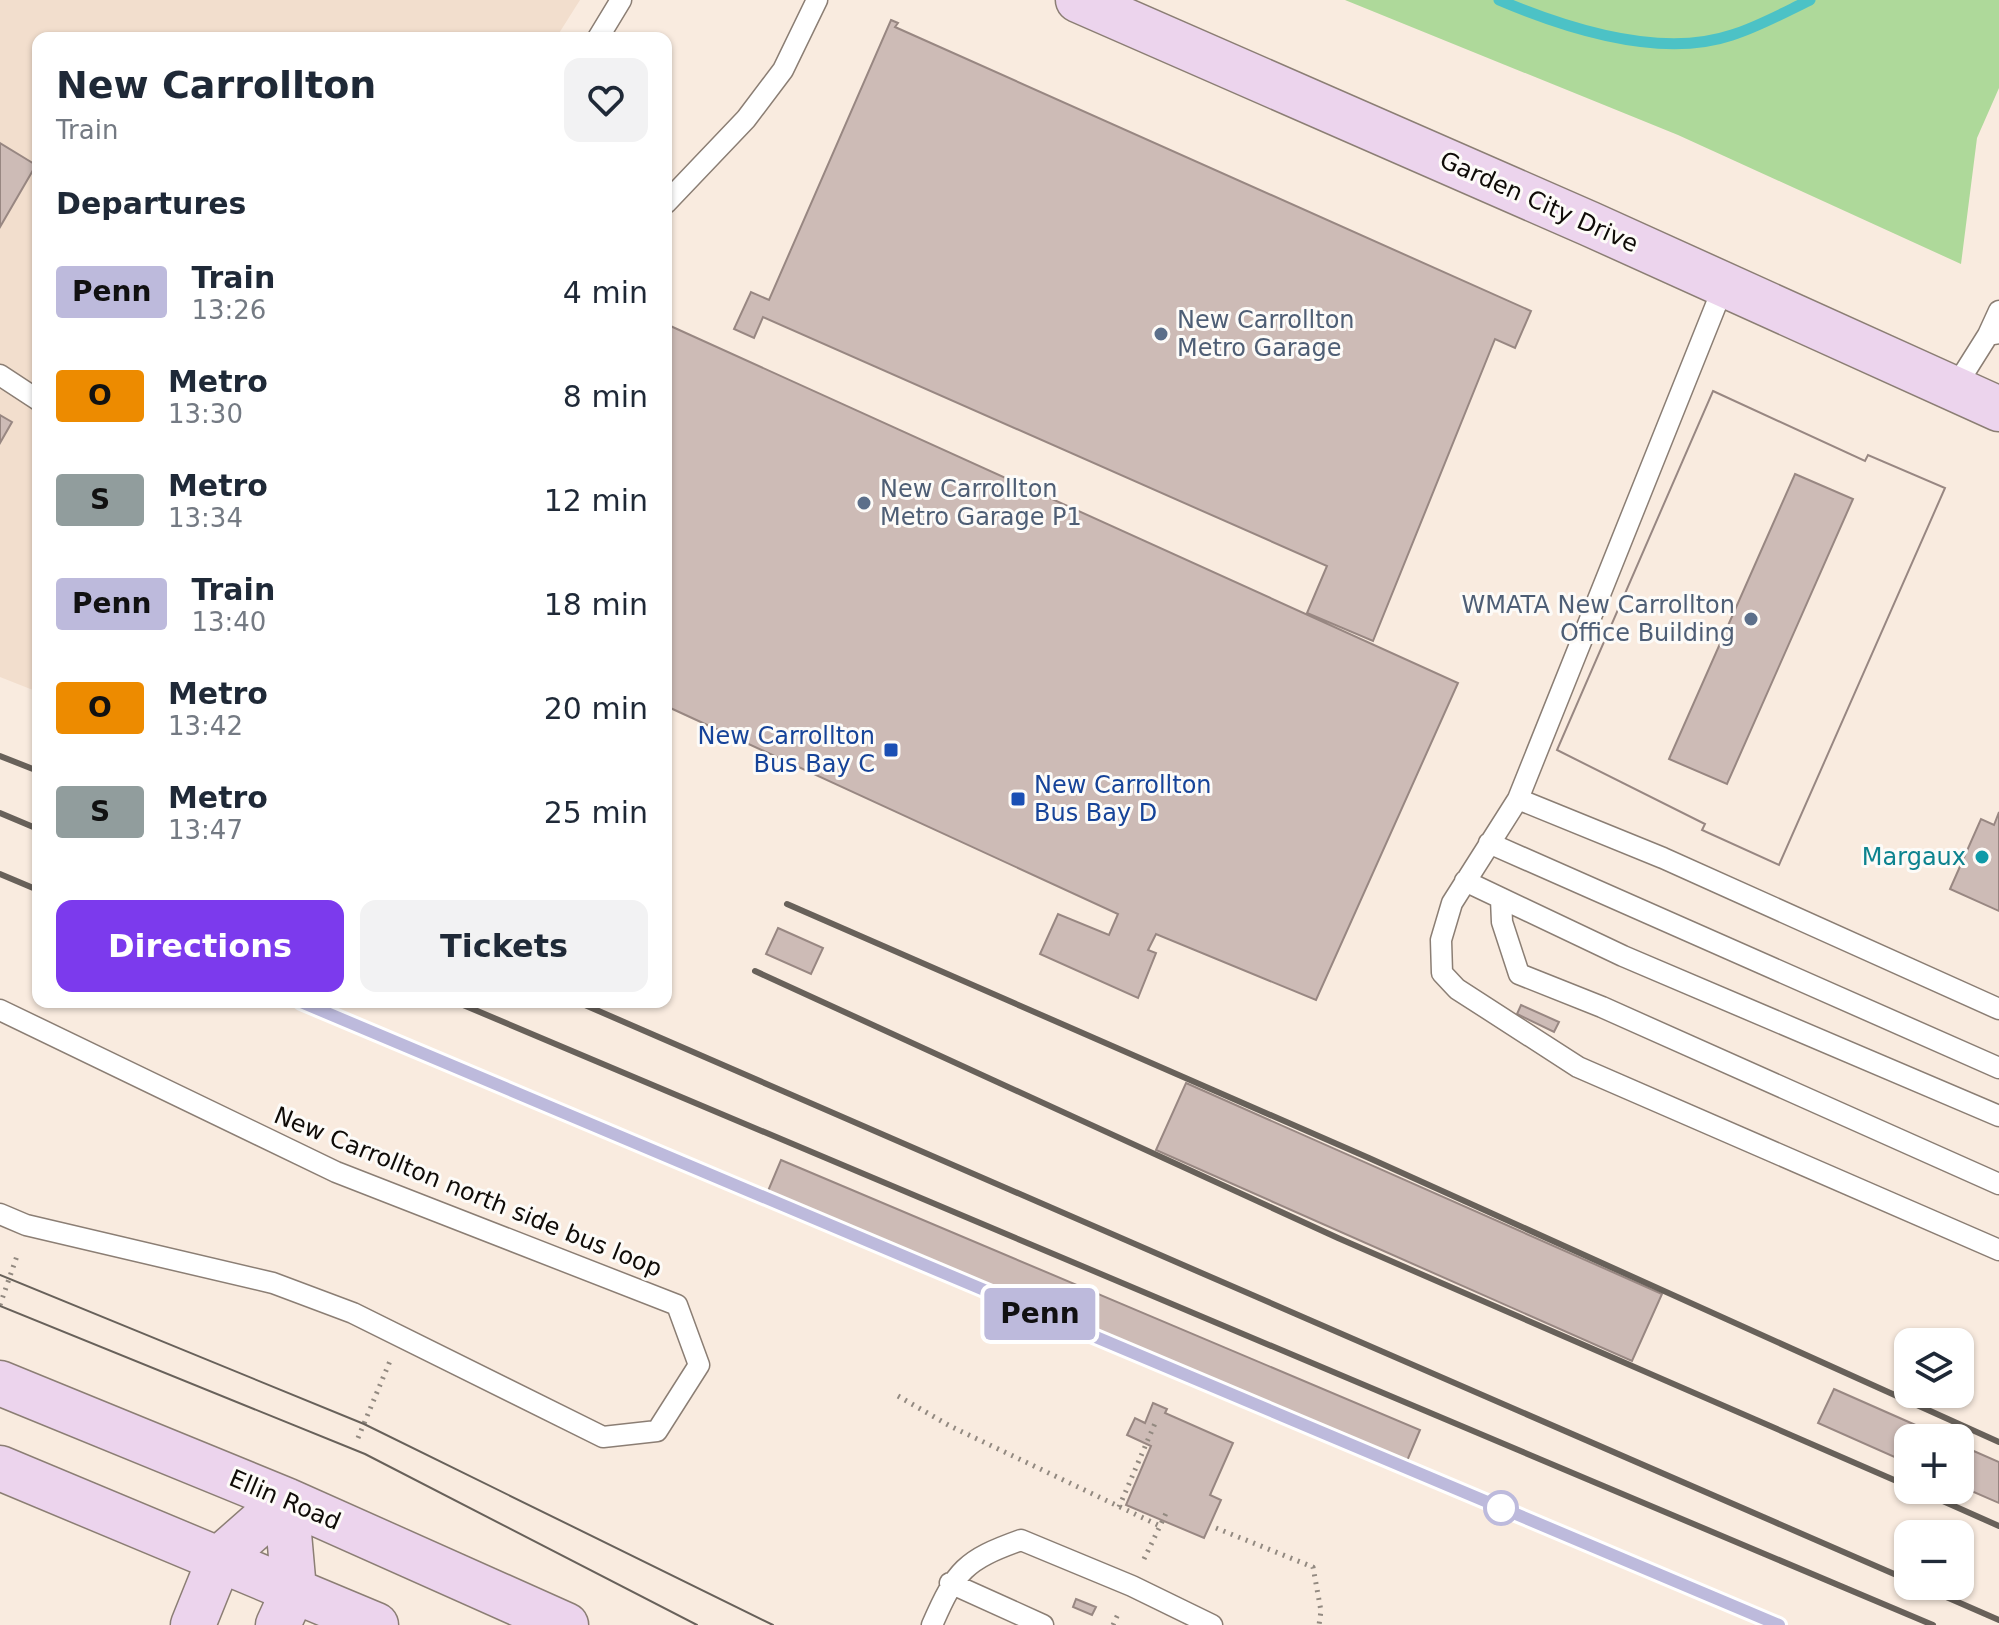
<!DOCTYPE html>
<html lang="en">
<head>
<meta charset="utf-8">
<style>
	:root { --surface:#fff; --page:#f2f2f3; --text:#1f2937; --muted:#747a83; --accent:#7c3aed }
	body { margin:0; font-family:"DejaVu Sans",sans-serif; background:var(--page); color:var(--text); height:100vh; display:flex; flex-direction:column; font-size:30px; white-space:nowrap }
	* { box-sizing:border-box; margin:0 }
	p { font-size:26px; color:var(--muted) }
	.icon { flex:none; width:44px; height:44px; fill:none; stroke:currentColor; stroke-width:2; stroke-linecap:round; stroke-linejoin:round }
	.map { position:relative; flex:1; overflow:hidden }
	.drawer { position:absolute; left:32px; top:32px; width:640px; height:976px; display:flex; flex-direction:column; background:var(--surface); border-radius:16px; box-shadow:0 2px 6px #0004 }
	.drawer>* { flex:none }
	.badge { padding:0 16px; border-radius:6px; font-size:28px; line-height:52px }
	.tools { position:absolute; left:1894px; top:1328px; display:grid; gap:16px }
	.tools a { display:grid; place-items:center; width:80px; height:80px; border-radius:16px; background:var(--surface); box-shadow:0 2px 6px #0004; font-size:40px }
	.map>.badge { position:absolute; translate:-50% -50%; box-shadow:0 0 0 4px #fff }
	h2 { padding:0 24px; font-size:30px; line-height:72px }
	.round { display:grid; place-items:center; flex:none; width:84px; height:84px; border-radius:16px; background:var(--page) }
	.overview { display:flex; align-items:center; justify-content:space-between; height:136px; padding:0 24px }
	h1 { font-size:38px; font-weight:700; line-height:60px }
	.cta { display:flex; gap:16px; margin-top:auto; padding:16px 24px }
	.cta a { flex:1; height:92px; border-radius:16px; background:var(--accent); color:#fff; font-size:32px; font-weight:700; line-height:92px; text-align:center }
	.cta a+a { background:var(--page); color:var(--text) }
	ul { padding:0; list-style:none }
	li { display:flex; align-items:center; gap:24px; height:104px; padding:0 24px }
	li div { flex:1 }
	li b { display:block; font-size:30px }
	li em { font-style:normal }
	li .badge { min-width:88px; font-weight:700; text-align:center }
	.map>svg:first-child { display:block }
	.built { fill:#f2decd }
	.green { fill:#aed99a }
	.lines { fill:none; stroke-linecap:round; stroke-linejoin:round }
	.stream { stroke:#4cc2c6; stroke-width:11 }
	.building { fill:#cdbbb6; stroke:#988782; stroke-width:2; fill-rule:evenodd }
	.lane-casing { stroke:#8b7e74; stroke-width:23 }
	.secondary-casing { stroke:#8b7e74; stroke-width:47 }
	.path { stroke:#928980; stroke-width:5; stroke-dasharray:2 6; stroke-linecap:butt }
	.lane { stroke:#fff; stroke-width:20 }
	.secondary { stroke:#ecd4ed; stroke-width:44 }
	.tram { stroke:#68615a; stroke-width:2 }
	.rail { stroke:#68615a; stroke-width:6 }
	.line-casing { stroke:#fff; stroke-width:18 }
	.line { stroke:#bdbadc; stroke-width:12 }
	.service-dot { fill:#5c6f8a; stroke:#fdfbf8; stroke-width:3 }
	.transit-dot { fill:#1a4fb4; stroke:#fdfbf8; stroke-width:3 }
	.culture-dot { fill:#0f9aa8; stroke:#fdfbf8; stroke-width:3 }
	.stop-dot { fill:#fff; stroke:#bdbadc; stroke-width:4 }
	.labels { text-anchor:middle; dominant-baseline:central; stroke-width:6; stroke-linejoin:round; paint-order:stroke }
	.street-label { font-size:24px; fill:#0f0b07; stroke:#fdfbf8 }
	.service-label { font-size:24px; fill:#4e5e75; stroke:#fdfbf8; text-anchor:start }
	.transit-label { font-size:24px; fill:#164399; stroke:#fdfbf8; text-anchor:end }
	.culture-label { font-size:24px; fill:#0d838f; stroke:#fdfbf8; text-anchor:end }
</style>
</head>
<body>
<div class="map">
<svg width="1999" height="1625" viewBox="0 0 1999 1625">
	<rect width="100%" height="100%" fill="#f9ebdf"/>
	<path class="built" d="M0 0H580L556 38H38V692L0 677Z"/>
	<path class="green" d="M1345 0H1999V88L1977 138 1961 264 1678 135Z"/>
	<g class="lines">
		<path class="stream" d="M1499 0C1565 28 1661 59 1732 35 1758 27 1785 12 1810 0"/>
	</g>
	<path class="building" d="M891 20 898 23 895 27 1531 311 1515 348 1495 339 1373 641 1307 613 1327 566 763 317 754 338 734 329 751 292 769 300Z
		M0 143 36 165 0 227Z
		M666 324 1458 683 1316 1000 1156 934 1148 950 1156 953 1138 998 1040 954 1058 914 1109 935 1118 914 666 706Z
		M1713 391 1865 461 1868 455 1945 488 1779 865 1702 830 1705 824 1557 750ZM1795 474 1853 499 1727 784 1669 759Z
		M1713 391 1865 461 1868 455 1945 488 1779 865 1702 830 1705 824 1557 750Z
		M0 415 12 422 0 443Z
		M1999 812V911L1950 889 1981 819 1994 825Z
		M778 928 823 948 811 974 766 954Z
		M1521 1005 1559 1022 1554 1032 1517 1014Z
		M1186 1083 1662 1294 1632 1361 1156 1150Z
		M781 1160 1420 1430 1407 1461 768 1191Z
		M1834 1389 1945 1438H1908V1463L1818 1423Z
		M1153 1403 1167 1409 1165 1413 1233 1443 1210 1495 1221 1500 1204 1538 1126 1505 1151 1446 1127 1435 1135 1418 1145 1423Z
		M1960 1445 1999 1462V1503L1960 1486Z
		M1076 1599 1096 1607 1092 1615 1073 1607Z"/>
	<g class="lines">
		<g class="lane-casing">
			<path id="lane" d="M598 38 621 0
				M666 203 746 119 783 70 817 0
				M1724 285 1518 799 1452 903 1441 940 1442 973 1457 989 1578 1067 1999 1250
				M1999 311 1988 335 1999 333
				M0 375 38 400
				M1954 389 1988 335
				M1518 799 1663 858 1999 1009
				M1489 843 1999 1068
				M1465 881 1623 956 1999 1116
				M1501 899 1502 922 1519 974 1602 1007 1999 1184
				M0 1010 336 1172 677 1305 699 1365 657 1431 603 1437 353 1313 273 1283 26 1225 0 1214
				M950 1583 1043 1625
				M932 1625C956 1570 965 1560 1021 1540L1132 1586 1212 1625"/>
		</g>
		<g class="secondary-casing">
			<path id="secondary" d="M1078 0 1590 224 1999 409
				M0 1383 286 1500 566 1625
				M0 1468 376 1625
				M193 1625 220 1558 286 1500
				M278 1625 294 1590 286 1500"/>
		</g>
		<path class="path" d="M0 1305 18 1253
			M898 1396 950 1426 1160 1526 1168 1509
			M358 1438 390 1361
			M1119 1507 1156 1421
			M1216 1528 1313 1567 1321 1611 1319 1625
			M1144 1559 1160 1526
			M1113 1625 1119 1612"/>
		<use href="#lane" class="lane"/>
		<use href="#secondary" class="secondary"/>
		<path class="tram" d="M0 1275 364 1424 773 1625
			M0 1306 365 1454 697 1625"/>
		<path class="rail" d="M0 756 38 771
			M0 813 38 829
			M0 874 38 890
			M787 904 1369 1158 1999 1442
			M755 971 1338 1238 1908 1486
			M302 1002 1779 1625
			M456 1002 1933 1625
			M578 1002 1908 1580
			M1918 1490 1999 1526
			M1921 1586 1999 1620"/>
	</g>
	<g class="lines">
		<g class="line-casing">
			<path id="line" d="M301 1002 1779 1625"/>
		</g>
		<use href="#line" class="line"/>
	</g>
	<g class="service-dot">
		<circle cx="1161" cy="334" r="8"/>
		<circle cx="864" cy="503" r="8"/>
		<circle cx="1751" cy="619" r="8"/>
	</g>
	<g class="transit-dot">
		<rect x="883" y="742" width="16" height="16" rx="4"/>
		<rect x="1010" y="791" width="16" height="16" rx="4"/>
	</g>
	<circle class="culture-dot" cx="1982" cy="857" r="8"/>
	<circle class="stop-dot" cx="1501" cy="1508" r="16"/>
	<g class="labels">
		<g class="street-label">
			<text transform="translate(1539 202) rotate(24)">Garden City Drive</text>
			<text transform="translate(468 1192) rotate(22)">New Carrollton north side bus loop</text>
			<text transform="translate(285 1500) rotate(23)">Ellin Road</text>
		</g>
		<g class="service-label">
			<text x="1177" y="320">New Carrollton<tspan x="1177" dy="28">Metro Garage</tspan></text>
			<text x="880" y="489">New Carrollton<tspan x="880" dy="28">Metro Garage P1</tspan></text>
			<text x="1735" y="605" text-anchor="end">WMATA New Carrollton<tspan x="1735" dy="28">Office Building</tspan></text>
		</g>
		<g class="transit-label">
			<text x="875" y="736">New Carrollton<tspan x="875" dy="28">Bus Bay C</tspan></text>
			<text x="1034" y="785" text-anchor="start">New Carrollton<tspan x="1034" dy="28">Bus Bay D</tspan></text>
		</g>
		<g class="culture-label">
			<text x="1966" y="857">Margaux</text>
		</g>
	</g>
</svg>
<div class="tools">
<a><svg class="icon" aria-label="layers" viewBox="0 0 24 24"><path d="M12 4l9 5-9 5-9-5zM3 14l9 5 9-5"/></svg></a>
<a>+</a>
<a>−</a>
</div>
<b class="badge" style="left:1040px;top:1314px;background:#bdbadc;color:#111">Penn</b>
<section class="drawer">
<div class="overview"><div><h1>New Carrollton</h1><p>Train</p></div><a class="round"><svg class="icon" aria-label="heart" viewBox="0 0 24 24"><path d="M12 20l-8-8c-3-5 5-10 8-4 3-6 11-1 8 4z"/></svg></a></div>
<h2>Departures</h2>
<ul>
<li><span class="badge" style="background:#bdbadc;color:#111">Penn</span><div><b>Train</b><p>13:26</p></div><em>4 min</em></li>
<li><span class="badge" style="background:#ed8b00;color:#111">O</span><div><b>Metro</b><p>13:30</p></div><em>8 min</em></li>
<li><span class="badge" style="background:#919d9d;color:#111">S</span><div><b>Metro</b><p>13:34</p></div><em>12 min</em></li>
<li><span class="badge" style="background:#bdbadc;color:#111">Penn</span><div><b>Train</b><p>13:40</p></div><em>18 min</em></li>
<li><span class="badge" style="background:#ed8b00;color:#111">O</span><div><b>Metro</b><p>13:42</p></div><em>20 min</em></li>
<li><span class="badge" style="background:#919d9d;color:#111">S</span><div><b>Metro</b><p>13:47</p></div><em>25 min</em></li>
</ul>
<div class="cta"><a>Directions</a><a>Tickets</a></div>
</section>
</div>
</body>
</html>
